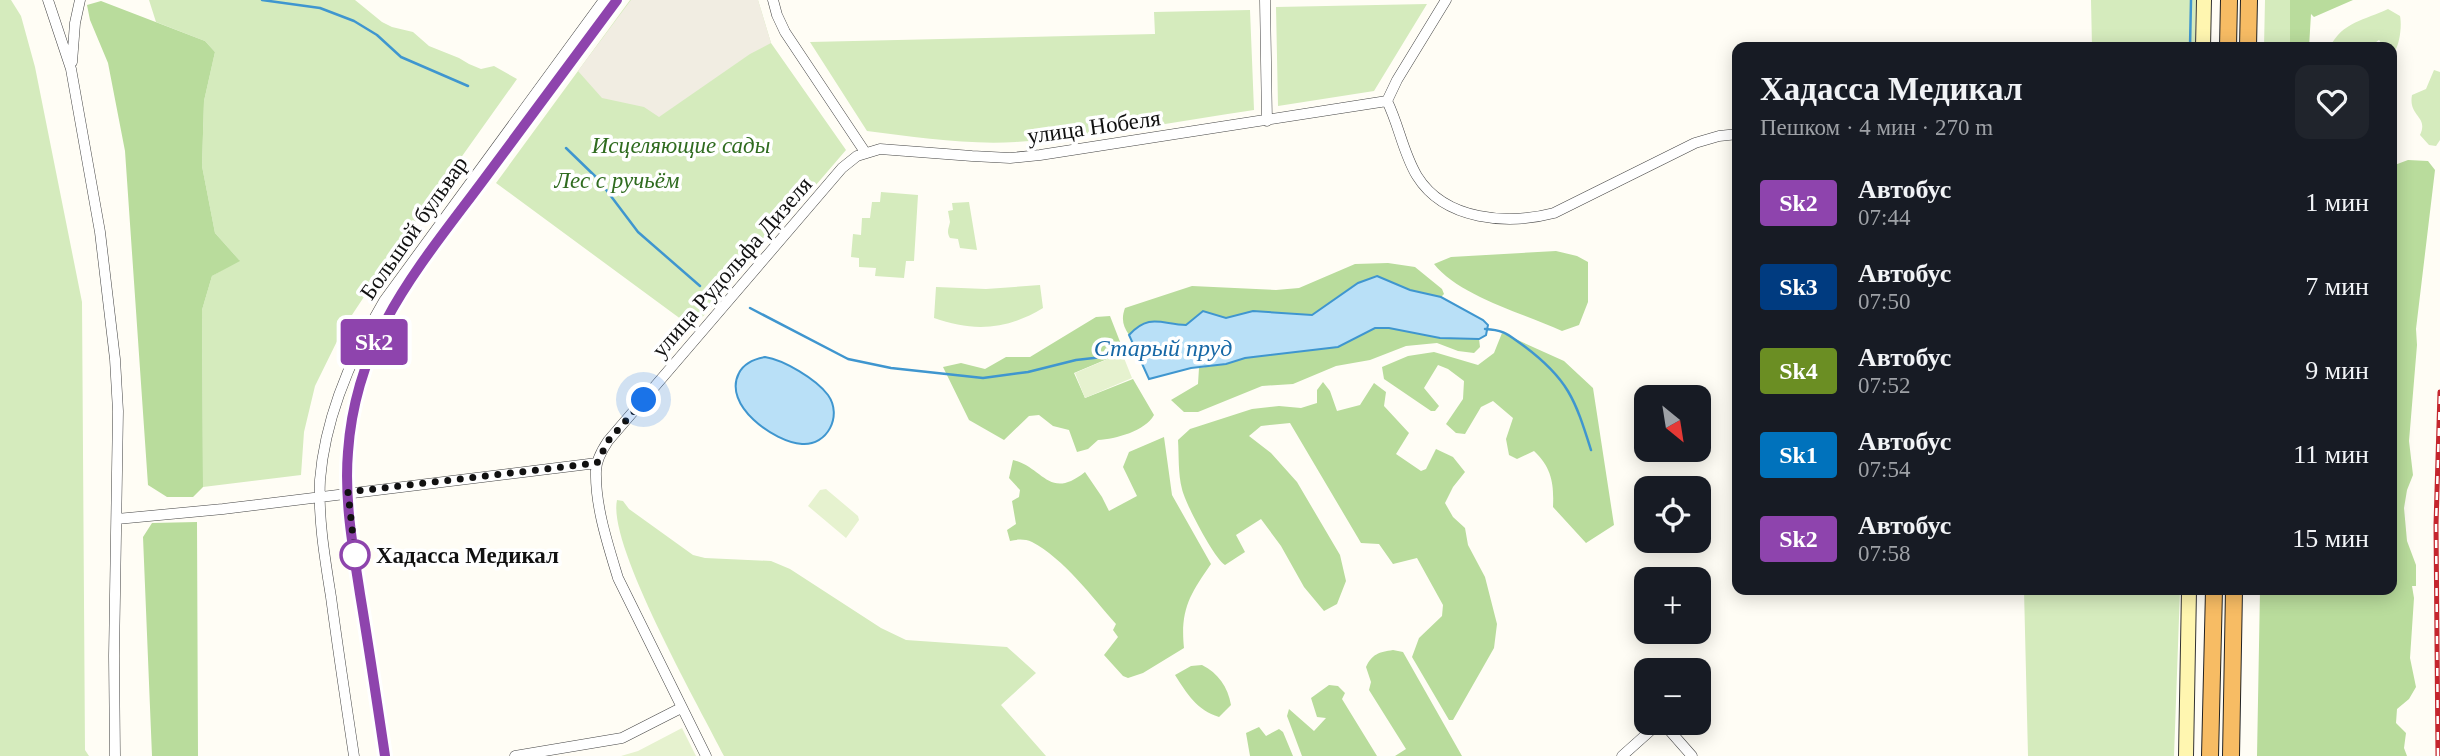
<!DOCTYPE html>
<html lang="ru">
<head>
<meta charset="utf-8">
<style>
	:root { --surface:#171b24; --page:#20242c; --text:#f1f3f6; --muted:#9ea1a6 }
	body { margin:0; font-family:Georgia,serif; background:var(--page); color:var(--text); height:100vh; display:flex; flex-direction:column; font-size:26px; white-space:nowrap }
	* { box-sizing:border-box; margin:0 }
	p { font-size:23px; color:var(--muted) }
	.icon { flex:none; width:38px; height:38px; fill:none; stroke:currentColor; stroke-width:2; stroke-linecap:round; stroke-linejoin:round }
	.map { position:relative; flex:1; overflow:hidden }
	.details { position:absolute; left:1732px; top:42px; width:665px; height:553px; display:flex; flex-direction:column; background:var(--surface); border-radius:14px; box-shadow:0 4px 18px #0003 }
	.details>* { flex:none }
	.badge { padding:0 14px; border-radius:5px; font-size:24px; line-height:46px }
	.needle { width:46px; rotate:150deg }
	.buttons { position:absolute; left:1634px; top:385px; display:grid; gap:14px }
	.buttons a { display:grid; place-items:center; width:77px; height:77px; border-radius:14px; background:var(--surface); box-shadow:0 4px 18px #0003; font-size:35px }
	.you { position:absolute; width:35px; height:35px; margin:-18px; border:5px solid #fff; border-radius:50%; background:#1a73e8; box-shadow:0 0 0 10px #1a73e833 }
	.map>.badge { position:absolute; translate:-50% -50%; box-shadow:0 0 0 4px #fff }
	.round { display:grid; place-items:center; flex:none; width:74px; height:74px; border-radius:14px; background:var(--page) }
	.headline { display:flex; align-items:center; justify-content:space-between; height:119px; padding:0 28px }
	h1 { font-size:33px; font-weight:600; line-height:52px }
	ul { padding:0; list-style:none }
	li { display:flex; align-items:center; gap:21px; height:84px; padding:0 28px }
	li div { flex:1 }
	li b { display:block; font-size:26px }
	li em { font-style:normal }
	li .badge { min-width:77px; font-weight:700; text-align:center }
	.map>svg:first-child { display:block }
	.green { fill:#d5ebbd }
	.forest { fill:#b9dc9c }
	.pitch { fill:#e6f2cf }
	.plaza { fill:#f1ede2 }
	.water { fill:#b9e0f7; stroke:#3f96cf; stroke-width:2 }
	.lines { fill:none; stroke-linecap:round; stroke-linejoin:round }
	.stream { stroke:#3f96cf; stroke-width:2.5 }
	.minor-casing { stroke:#444; stroke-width:11 }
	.secondary-casing { stroke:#333; stroke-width:16 }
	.trunk-casing { stroke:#222; stroke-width:18 }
	.minor { stroke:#fff; stroke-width:10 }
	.secondary { stroke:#fff6b0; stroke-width:14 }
	.trunk { stroke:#f7bc64; stroke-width:16 }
	.rail-casing { stroke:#c4262e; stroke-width:5 }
	.rail { stroke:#fff; stroke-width:2.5; stroke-dasharray:8; stroke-linecap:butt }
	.line-casing { stroke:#fff; stroke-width:16 }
	.line { stroke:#8e44ad; stroke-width:10 }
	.walk { stroke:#111; stroke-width:7; stroke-dasharray:0 12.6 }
	.stop-dot { fill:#fff; stroke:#8e44ad; stroke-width:3.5 }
	.labels { text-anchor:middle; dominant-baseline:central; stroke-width:7; stroke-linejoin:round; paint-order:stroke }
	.street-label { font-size:23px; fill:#111; stroke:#fff }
	.park-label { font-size:23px; font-style:italic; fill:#2f6b1f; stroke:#fff }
	.stop-label { font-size:23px; font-weight:bold; fill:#111; stroke:#fff; text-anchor:start }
	.water-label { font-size:24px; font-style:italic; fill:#1768a6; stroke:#fff }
</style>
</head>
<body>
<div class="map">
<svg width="2440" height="756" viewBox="0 0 2440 756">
	<rect width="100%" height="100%" fill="#fffdf5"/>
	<path class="green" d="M0 0H11L21 16 35 67 82 302 85 750 89 756H0Z
		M149 0H355L382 22 392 27 413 32 429 46 459 58 469 64 481 69 494 66 517 79 391 256 344 327 315 386 304 432 301 475 203 487 202 310 212 276 239 260 215 233 202 166 204 101 215 52 205 41 156 22Z
		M630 0H758L771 43 846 150 693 328 496 183Z
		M2091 0H2196L2195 47H2092Z
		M2265 0H2290V47H2264Z
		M1427 4 1374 91 1278 106 1276 7Z
		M2388 9 2400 16C2402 25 2400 46 2393 54L2392 47H2384L2379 40 2369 47H2330C2342 22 2365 20 2388 9Z
		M1250 10 1254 110C1175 122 1096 137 1016 142 966 145 916 137 867 131L810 42 1155 34 1154 12Z
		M2434 70 2440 72V140L2436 146 2429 145 2420 135C2429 116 2408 117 2412 95L2426 89Z
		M881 192 918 195 914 261H906L904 278 875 276 876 268 859 267V258L851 257 853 234 861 235 862 218H870L872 202H880Z
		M969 202 977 250 960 248 958 239 950 238C946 231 949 228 950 222L948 211 953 210 952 203Z
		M1040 285 1043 308C1007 330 973 332 934 318L936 287 986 289Z
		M617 500 623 501 629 509 693 555 705 558 771 561 790 569 881 628 906 640 1007 647 1036 673 1001 705 1046 756H724C700 708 607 545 617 500Z
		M2024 590H2180L2174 756H2028Z"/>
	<path class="forest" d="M2290 0H2353L2314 17 2311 14 2309 47H2290Z
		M101 1 205 41 215 52 204 101 202 166 215 233 240 261 212 276 202 310 203 487 193 497H167L148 485 125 151 108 63 90 20 87 5Z
		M2408 160 2428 161 2435 170 2416 329 2417 345 2409 441 2413 475 2407 490 2404 508 2407 541 2416 565V586H2412L2414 598 2410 658 2416 687 2409 699 2397 709 2396 723 2406 733 2404 748 2407 756H2257L2260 590H2392V166Z
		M1556 251 1577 256 1588 262V302L1579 325 1562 331C1525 314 1459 296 1434 264L1451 257Z
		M1388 263 1415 267 1442 289 1444 294 1441 297 1410 290 1377 276 1358 283 1312 315 1253 311 1226 318 1203 311 1186 325C1161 323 1149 314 1129 335 1123 326 1121 319 1125 308L1192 286 1276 290 1299 288 1355 264Z
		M1110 316 1124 352 1074 373 1085 398 1133 379 1154 415C1145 431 1116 439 1098 440L1088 449 1077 452 1069 430 1053 426 1039 415 1029 416 1004 440 969 420 943 367 961 363 985 369 1006 357H1030L1096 317Z
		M1375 328H1389L1440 338 1479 339 1480 347 1474 353 1458 351 1437 343 1406 346 1370 360 1336 366 1293 384 1262 386 1198 412H1184L1171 400 1198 384 1199 368 1226 364 1245 358 1359 336Z
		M1502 333 1564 361 1593 388 1614 525 1586 543 1553 507C1554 484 1552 468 1534 451L1517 459 1509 455 1506 439 1513 418 1493 401 1481 407 1465 434 1456 433 1446 424 1463 399 1464 381 1448 369 1438 365 1424 388 1439 406 1435 411H1431L1384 379 1382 367 1408 356 1434 352 1478 365 1494 353Z
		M1323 382 1330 391 1337 411 1360 405 1374 383 1386 392 1384 406 1409 433 1396 454 1421 471 1426 469 1436 449 1453 457 1465 472 1453 487 1445 503 1453 517 1465 528 1468 545 1485 577 1497 624 1494 648 1453 720H1449L1412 657 1419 638 1442 616 1443 605 1417 558 1393 564 1379 544 1361 543 1290 423 1261 426 1249 436 1271 453 1297 482 1340 555 1346 581 1337 604 1324 611 1304 587 1281 546 1261 519 1236 535 1245 552 1225 565C1214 558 1185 503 1182 489 1178 474 1179 456 1178 440L1190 429 1252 409 1279 406 1301 408 1317 403V390Z
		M1164 437 1172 495 1211 564C1190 594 1180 610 1184 648L1143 673 1128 678 1123 676 1104 655 1118 637 1113 630 1116 624C1093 598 1063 558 1032 542 1025 539 1018 539 1010 541L1007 530 1016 524 1012 501 1019 497 1020 490 1009 478 1013 460C1043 467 1049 501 1085 472L1102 497 1109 511 1137 496 1123 467 1129 452Z
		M197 522 198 756H152L143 537 152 523Z
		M1393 650 1403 652 1462 756H1395L1406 749 1369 690 1371 682 1366 667C1372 654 1379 652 1393 650Z
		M1202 665C1218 673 1228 687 1231 705L1219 717C1197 710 1187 694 1175 675L1191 666Z
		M1329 685 1338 686 1345 693 1342 699 1377 756H1302L1287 716 1289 709 1314 731 1326 718 1317 717 1311 698Z
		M1259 727 1266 736 1279 729 1283 732 1293 756H1250L1246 733Z"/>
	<path class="pitch" d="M1122 353 1132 378 1085 398 1075 373Z
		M826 489 858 516 859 520 846 538 808 506 820 490Z
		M682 728 696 756H621L638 751Z"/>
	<path class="plaza" d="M631 0H758L771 43 750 54 659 117 644 107 602 98 578 71Z"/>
	<path class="water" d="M1377 276 1410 290 1441 297 1483 320 1488 325 1486 335 1479 339 1440 338 1389 328H1375L1338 347 1245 358 1226 364 1191 368 1149 379 1129 335C1149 313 1161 324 1186 325L1203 311 1226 318 1253 311 1312 315 1358 283Z
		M765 357C784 360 816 379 828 395 843 416 827 446 802 444 774 442 722 405 739 373 744 363 754 359 765 357Z"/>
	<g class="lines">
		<path class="stream" d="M262 0 320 8 354 21 377 35 401 57 468 86
			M2190 47 2191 0
			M566 148 598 179 638 232 700 286
			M750 308 848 359 891 368 983 378 1028 372 1076 360 1138 353
			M1485 329C1505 330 1508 335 1524 346 1568 379 1575 399 1591 450"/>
		<g class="minor-casing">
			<path id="minor" d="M48 0 71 69 100 232 115 359 118 411 114 656 115 756
				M773 0 777 15 785 32 865 152
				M1265 0 1267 121
				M72 62 75 23 80 0
				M1387 101C1399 125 1403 153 1417 176 1445 221 1508 225 1554 213L1695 143 1719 136 1738 134
				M1387 101 1397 80 1446 0
				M117 519 223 509 597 463
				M1699 687 1700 686
				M1663 723 1692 756
				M354 756C346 703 338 650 331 597 325 559 318 519 320 480 325 416 352 355 384 301L604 0
				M385 756C377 707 370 657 363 608 350 524 338 448 365 365 378 326 402 293 425 259L617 0
				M515 756 622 738 681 708
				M706 756 618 578C608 545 595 506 596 471 596 460 602 450 608 441L842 168 857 156 880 149 972 156 1010 158 1040 155 1387 101
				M1622 756 1659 723"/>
		</g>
		<g class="secondary-casing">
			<path id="secondary" d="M2203 47 2204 0
				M2186 756 2189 590"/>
		</g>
		<g class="trunk-casing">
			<path id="trunk" d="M2228 47 2229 0
				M2248 47 2249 0
				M2210 756 2214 590
				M2231 756 2234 590"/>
		</g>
		<use href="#minor" class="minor"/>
		<use href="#secondary" class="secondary"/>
		<use href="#trunk" class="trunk"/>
		<g class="rail-casing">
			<path id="rail" d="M2438 756 2436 525 2440 392"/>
		</g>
		<use href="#rail" class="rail"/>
	</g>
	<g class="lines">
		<g class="line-casing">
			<path id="line" d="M385 756C377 702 369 648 360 594 353 548 344 499 348 452 356 336 419 267 485 178 529 119 573 60 617 0"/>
		</g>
		<use href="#line" class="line"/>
		<path class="walk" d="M355 555 348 492 597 463 608 441 644 400"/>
	</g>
	<circle class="stop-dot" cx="355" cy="555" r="14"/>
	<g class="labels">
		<g class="street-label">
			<text transform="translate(1094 127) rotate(-8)">улица Нобеля</text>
			<text transform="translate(414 228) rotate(-55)">Большой бульвар</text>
			<text transform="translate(732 267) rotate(-49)">улица Рудольфа Дизеля</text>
		</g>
		<g class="park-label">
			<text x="681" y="145">Исцеляющие сады</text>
			<text x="617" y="180">Лес с ручьём</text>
		</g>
		<g class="stop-label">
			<text x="376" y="555">Хадасса Медикал</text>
		</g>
		<g class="water-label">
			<text x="1163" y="348">Старый пруд</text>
		</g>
	</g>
</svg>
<div class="buttons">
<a><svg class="needle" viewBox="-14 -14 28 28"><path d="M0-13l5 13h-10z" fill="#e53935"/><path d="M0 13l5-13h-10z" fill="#9ea1a6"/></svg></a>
<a><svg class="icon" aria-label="locate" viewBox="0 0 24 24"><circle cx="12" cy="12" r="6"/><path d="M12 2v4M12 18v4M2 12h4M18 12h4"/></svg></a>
<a>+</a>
<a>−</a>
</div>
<div class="you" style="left:644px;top:400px"></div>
<b class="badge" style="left:374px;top:342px;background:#8e44ad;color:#fff">Sk2</b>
<section class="details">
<div class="headline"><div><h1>Хадасса Медикал</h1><p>Пешком · 4 мин · 270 m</p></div><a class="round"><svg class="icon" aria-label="heart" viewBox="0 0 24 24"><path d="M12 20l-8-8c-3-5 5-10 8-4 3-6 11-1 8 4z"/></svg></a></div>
<ul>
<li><span class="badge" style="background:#8e44ad;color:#fff">Sk2</span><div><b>Автобус</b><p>07:44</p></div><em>1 мин</em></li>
<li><span class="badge" style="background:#003b80;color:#fff">Sk3</span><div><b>Автобус</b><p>07:50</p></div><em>7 мин</em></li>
<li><span class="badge" style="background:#6b8e23;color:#fff">Sk4</span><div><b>Автобус</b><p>07:52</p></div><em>9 мин</em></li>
<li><span class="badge" style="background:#0072bc;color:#fff">Sk1</span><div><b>Автобус</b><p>07:54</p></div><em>11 мин</em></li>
<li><span class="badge" style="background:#8e44ad;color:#fff">Sk2</span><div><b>Автобус</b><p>07:58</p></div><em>15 мин</em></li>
</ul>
</section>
</div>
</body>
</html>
